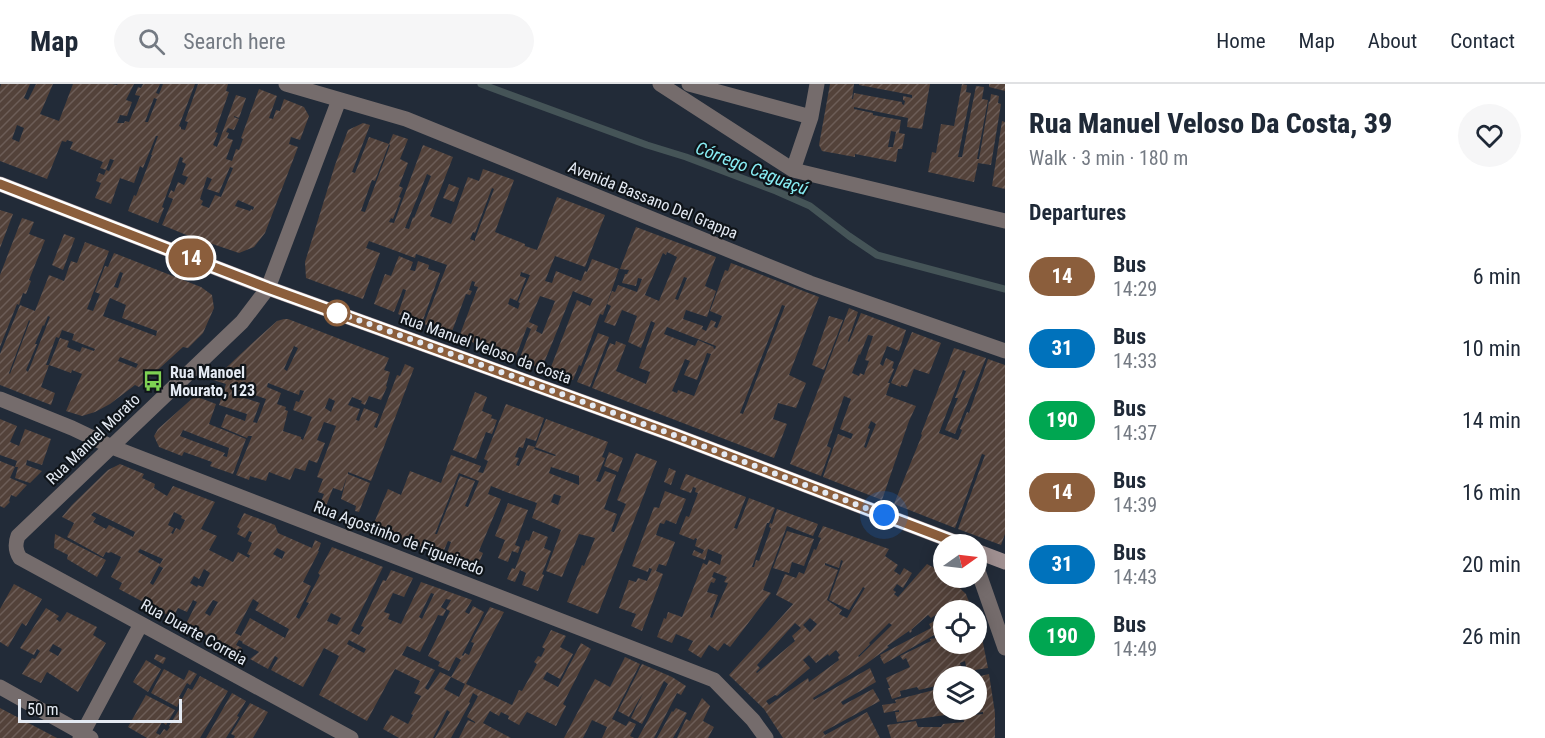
<!DOCTYPE html>
<html lang="en">
<head>
<meta charset="utf-8">
<style>
	:root { --surface:#fff; --page:#f6f6f7; --text:#1f2937; --muted:#747a83; --line:#e0e1e3 }
	body { margin:0; font-family:"Roboto Condensed",sans-serif; background:var(--page); color:var(--text); height:100vh; display:flex; flex-direction:column; font-size:22px; white-space:nowrap }
	* { box-sizing:border-box; margin:0 }
	p { font-size:20px; color:var(--muted) }
	.icon { flex:none; width:33px; height:33px; fill:none; stroke:currentColor; stroke-width:2; stroke-linecap:round; stroke-linejoin:round }
	.map { position:relative; flex:1; overflow:hidden }
	.drawer { display:flex; flex-direction:column; background:var(--surface); width:540px }
	.drawer>* { flex:none }
	.badge { padding:0 12px; border-radius:20px; font-size:21px; line-height:39px }
	.needle { width:39px; rotate:76deg }
	.tools { position:absolute; left:933px; top:450px; display:grid; gap:12px }
	.tools a { display:grid; place-items:center; width:54px; height:54px; border-radius:50%; background:var(--surface); box-shadow:0 3px 15px #0003; font-size:30px }
	.scale { position:absolute; left:18px; bottom:15px; width:164px; box-sizing:border-box; padding-left:6px; border:3px solid #e4eaf3; border-top:0; font-size:16px; line-height:21px; white-space:nowrap; color:#e4eaf3; -webkit-text-stroke:4px #0f1419; paint-order:stroke }
	.you { position:absolute; width:30px; height:30px; margin:-15px; border:4px solid #fff; border-radius:50%; background:#1a73e8; box-shadow:0 0 0 9px #1a73e833 }
	.map>.badge { position:absolute; translate:-50% -50%; box-shadow:0 0 0 3px #fff }
	h2 { padding:0 24px; font-size:22px; line-height:54px }
	.round { display:grid; place-items:center; flex:none; width:63px; height:63px; border-radius:32px; background:var(--page) }
	.summary { display:flex; align-items:center; justify-content:space-between; height:102px; padding:0 24px }
	h1 { font-size:28px; font-weight:800; line-height:45px }
	ul { padding:0; list-style:none }
	li { display:flex; align-items:center; gap:18px; height:72px; padding:0 24px }
	li div { flex:1 }
	li b { display:block; font-size:22px }
	li em { font-style:normal }
	li .badge { min-width:66px; font-weight:700; text-align:center }
	header { display:flex; align-items:center; gap:36px; box-sizing:border-box; height:84px; padding:0 30px; background:var(--surface); border-bottom:2px solid var(--line) }
	header strong { font-size:28px }
	nav { display:flex; gap:33px; margin-inline-start:auto; font-size:21px }
	.search { width:420px; height:54px; background:var(--page); display:flex; align-items:center; gap:15px; box-sizing:border-box; padding:0 21px; border-radius:33px; color:var(--muted); font-size:22px }
	main { display:flex; flex:1; min-height:0 }
	.map>svg:first-child { display:block }
	.lines { fill:none; stroke-linecap:round; stroke-linejoin:round }
	.stream { stroke:#455457; stroke-width:7 }
	.building { fill:url(#building-hatch); fill-rule:evenodd }
	.street { stroke:#756c6c; stroke-width:15 }
	.secondary { stroke:#a09091; stroke-width:15 }
	.line-casing { stroke:#fff; stroke-width:14 }
	.line { stroke:#8b5e3c; stroke-width:9 }
	.walk { stroke:#e4eaf3; stroke-width:6; stroke-dasharray:0 10.8 }
	.stop-dot { fill:#fff; stroke:#8b5e3c; stroke-width:3 }
	.labels { text-anchor:middle; dominant-baseline:central; stroke-width:4.5; stroke-linejoin:round; paint-order:stroke }
	.street-label { font-size:16px; fill:#e4eaf3; stroke:#0f1419 }
	.poi-label { font-size:16px; font-weight:bold; fill:#e4eaf3; stroke:#0f1419; text-anchor:start }
	.water-label { font-size:18px; font-style:italic; fill:#88eef5; stroke:#0f1419 }
</style>
</head>
<body>
<header>
<strong>Map</strong>
<div class="search"><svg class="icon" aria-label="search" viewBox="0 0 24 24"><circle cx="10" cy="10" r="6"/><path d="M15 15l6 6"/></svg>Search here</div>
<nav><a>Home</a><a>Map</a><a>About</a><a>Contact</a></nav>
</header>
<main>
<div class="map">
<svg width="1005" height="654" viewBox="0 0 1005 654">
	<defs>
		<pattern id="building-hatch" width="6" height="6" patternUnits="userSpaceOnUse" patternTransform="scale(1.5)"><rect width="6" height="6" fill="#53423a"/><path d="M-1 1l2-2M0 6l6-6M5 7l2-2" fill="none" stroke="#6c5d57"/></pattern>
	</defs>
	<rect width="100%" height="100%" fill="#222b38"/>
	<g class="lines">
		<path class="stream" d="M481 0 647 61 686 73 776 107 810 122 849 152 877 171 1005 205"/>
	</g>
	<path class="building" d="M1 0H30L24 14 28 16 36 0H53L40 30 59 37 73 0H112L117 1 118 0H134L126 16 132 18 127 32 120 31 117 39H124L125 37 129 38 140 12 135 11 138 3 141 4 143 0H160L156 9 159 10 163 0H195L179 42 181 43V45L185 46 188 38 185 37 198 0H228L226 7 229 8 215 48 218 49 213 61 217 63 236 11 246 14 239 34 234 32V33L239 35 234 46 228 44 226 48 229 49 227 54 233 56 226 75 232 77 236 65 239 66 243 55 241 54 259 5 277 12 269 34 273 35 276 26 280 27 284 15 304 23 309 32 300 56 291 53 289 60 298 63 265 149 254 163 239 169 189 152 162 141 173 115 168 113 171 106 174 108 178 98 184 101 188 93 182 91 186 80 182 78 183 74 180 73 162 123 164 124 158 139 128 127 134 111 136 112 152 71H151L158 52H156L143 84 140 82 134 99 120 94 111 120 95 114 101 99 96 97 99 89 104 91 106 86 109 87 114 76 110 75 106 86 100 84 103 78 70 65 73 58 67 56 66 58 62 57 47 95 0 77V4ZM154 14 157 15 148 38H145ZM17 41 24 44 19 58 12 55ZM230 83 233 84 221 113 215 111 209 124 201 121 203 117 200 115 207 93 212 95 207 105 219 109ZM238 116 254 123 253 126 251 125 250 127 235 122Z
		M830 0H854L852 15H853L854 9 902 18V20L904 21 905 17 903 16V12L912 14V11L859 1V0H930L922 45 907 43 908 34 854 23V25L873 29V31L901 36 899 49 905 50 902 65H898L896 78 855 70V73L822 67 819 61ZM891 47 896 48 893 63H888Z
		M962 0 967 1 966 8 971 9 958 73H962L976 2 984 3 982 15 988 16 977 75H979L989 17 990 18 991 10 999 12 998 19 1001 20 991 81 978 79 974 98 928 88 932 68 936 69 941 40 954 42Z
		M989 0H1005V7L989 3Z
		M1002 37 1005 38V105L992 102Z
		M363 39 370 41 352 88 355 89 369 53 389 60 375 97 372 96 361 127 365 128 390 61 389 60 393 50 408 55 400 75 408 79 399 102 403 104 399 113 401 114 393 135 391 134 389 138 394 139 423 61 453 73 430 132 451 140 468 93 479 97 483 85 514 96 495 148 525 160V162L537 166 557 113 605 131 585 183 555 172 545 197 552 199 556 187 581 197 585 187 587 188 592 175 619 185 603 231 600 230 581 282 579 281 573 296 549 288 577 216 590 222 593 215 577 209 573 207 553 257 543 281 548 283 546 286 519 276 531 245 527 243 515 275 459 253 478 203 474 202 475 198 472 197 469 206 472 207 470 211 466 210 451 250 424 240 447 181 416 170 415 174 369 157 366 164 380 169 363 215 306 194 305 178 335 81 348 46ZM427 90 431 92 414 134 413 133 409 145 405 144ZM492 104 494 105 475 155V157L470 155 473 148 475 149ZM521 188 530 191 518 218 520 219 518 225 508 220 510 214 517 217 526 194 520 192ZM540 212 555 217 542 250 536 247 538 242 529 238Z
		M449 100 459 104 454 118 443 114Z
		M0 126 13 130 0 164Z
		M22 134 34 138 29 150 45 156 29 196 31 197 26 210 23 209 19 221 17 220 0 263V191Z
		M636 143 716 173 705 202 716 207 707 233 686 226 683 235 703 242 702 245 706 247 711 236 716 238 714 243 717 244 722 232 710 227 725 186 728 187 731 179 819 213 789 291 806 299 796 324 778 319 773 335 787 340 774 374 592 304 610 259 615 261 616 257 626 261 616 287 646 300 650 288 639 284 655 239 651 237 641 264 628 258 637 232 622 226 615 242 604 238 611 222 607 220 612 207 615 208 618 201 637 208 642 195 638 194 636 202 622 199 625 190H627L629 186 620 185ZM667 168 677 173 659 217 645 211 663 169 666 171ZM684 193 687 194 678 216 675 215ZM782 221 785 222 743 330 740 329ZM667 243 716 262 715 265 713 264 714 263 698 256 695 262 664 250ZM707 269 711 270 694 312 678 306 677 309 672 307 685 275 690 277 684 291 697 296Z
		M64 150 75 154 63 186 52 181Z
		M85 158 109 167 87 225 93 227 100 210 95 208 105 182 108 183 114 169 201 203 212 211 214 224 203 249 188 264 183 263 139 303 135 301 110 320 95 328 82 332 66 327 82 290 72 286 71 289 49 281 60 254 69 257 67 263 80 268 82 263 94 267 95 265 72 256 74 250 62 246 59 254 56 253 46 281H49L41 303 55 309 51 321 0 301V270L20 221 35 227 49 191 64 197 71 177 77 179ZM120 188 123 189 118 204 114 203ZM110 214 126 221 122 234 157 247 156 252 103 232ZM48 232 50 233 28 288 26 286 37 260H35L43 241 44 242ZM29 236 30 237 10 290 9 289ZM120 273 138 280 136 284 118 277Z
		M399 172 413 178 410 186 415 187 418 177 429 181 428 185 440 189 422 239 398 230 406 206 403 205 394 228 374 220 385 190 391 192Z
		M849 224 858 228 848 257 849 258 861 229 906 246 899 267 887 262 880 280 883 282 886 274 894 278 892 284 894 285 888 299H890L886 311 916 322 909 337 882 416 823 393 838 350 851 355 853 350 840 345 851 315 844 312 827 362 831 364 821 392 790 380ZM868 251 873 252 865 276 869 277 864 291 860 289 859 292 852 289 859 270 860 271ZM871 337 876 340 866 364 864 363 870 345 868 344Z
		M829 232 843 236 824 286 812 281Z
		M284 235H288L389 274 384 286 390 288 386 302 387 303 381 316 369 312 365 321 361 319 362 317 352 313 348 321 360 325 356 336 359 337 364 324 379 330 374 343 377 344 397 291 400 292 405 280 414 284 371 397 348 388V390L370 399 359 428 355 427 356 422 341 415 347 392 342 407 333 404 326 422 320 420 324 410 318 408 323 395 317 393 336 342 324 338 317 356 325 359 317 379 309 376 305 387 295 384 290 396 269 388 266 397 250 392 249 396 236 391 252 352H248L247 354 221 343 226 330 245 337 247 330 219 321 226 300 213 296 258 254 277 237ZM294 262 298 264 287 287 284 285ZM268 299 299 311 300 306 304 307 299 318 296 317 293 326 312 333 303 356 301 355V353L283 347 288 327 285 326 286 323 277 320 281 309 267 303ZM244 307 266 315 257 339 253 338 260 319 242 313ZM329 314 335 317 331 328 325 324Z
		M912 248 941 259 929 290 914 285 907 303 901 301V303L891 299Z
		M598 249 609 253 590 303 577 298Z
		M954 264 986 274 955 350 945 346 958 314H955L966 287 963 286 939 349 958 356 962 346 960 345 967 328 969 329 988 275 1005 281V450L1001 461 958 445 985 371 982 370 955 444 894 420 922 351 921 350Z
		M475 308 487 313 482 327 492 331 491 334 497 336 492 350 486 348 476 375 453 366Z
		M195 312 216 320 209 340 246 355 233 390 210 382 212 378 184 368 182 372 159 363 154 352 158 345ZM183 346 229 364 227 373 223 372 225 369 180 352Z
		M506 320 544 334 536 357 526 354 523 364 519 363 515 373 519 374 516 381 519 382 528 361 535 363 534 365 555 372 556 371 535 363 546 335 608 358 602 373 605 374 596 397 600 398 605 387 616 391 604 425 617 430 611 447 613 448H614L626 420 617 416 636 369 657 377 598 530 567 518 582 481 584 482 595 454 579 450 562 493 546 487 561 446 532 434 537 419 506 408 491 402 488 410 501 415 479 467 483 469 477 484 446 472 451 458 448 457 442 471 372 444 388 405 401 411 410 387 441 399 451 371 481 382 478 388 483 389 488 377 484 375ZM551 383 579 392V401L549 389ZM459 389 479 397 468 423 465 422 475 397 460 392 437 450H435ZM554 410 561 412 558 421 551 418Z
		M0 335 17 342 10 358 19 362 25 345 51 355 42 381 27 376 26 381 42 387 30 399 15 394 18 383H15L17 377 0 371Z
		M609 368 623 374 618 388 604 382Z
		M0 377 15 383 10 394 27 401 16 413 11 411 9 417 10 418 4 424 0 422Z
		M120 380 144 390 142 394 155 400 154 404 167 412 173 402 215 418 201 445 217 452 209 466 233 478 238 468 249 474 250 471 247 470 252 459 248 457 252 448 249 447 245 454 237 450 240 445 237 443 244 429 275 441 278 449 312 464 315 456 321 459 318 467H319L303 498 311 502 296 533 299 535 309 519 306 518 320 491 318 489 332 463 383 483 351 547 359 551 364 543 361 542 383 496 386 497 391 486 413 494 404 513 393 509 384 528 390 530 388 535 401 540 421 498 472 516 465 528 469 530 473 522 484 528 462 571 463 572 465 569 469 571 474 559 471 558 490 523 504 528 466 600 512 621 519 606 522 607 537 580 534 578 538 572 541 573 545 565 542 563 551 546 566 552 560 563 573 570 560 595 547 588 543 595 558 603 581 559 591 565 563 620 566 622 556 642 527 628 519 641 508 635 509 632 501 628 499 632 490 627 483 639 511 654H459L468 636 475 639V638L467 633 478 612 473 609 469 618 470 619 451 654H435L450 628 447 626 433 654H399L383 645 391 631 408 640 413 631 411 630 421 612 414 609 420 597 395 585 367 637 319 611 339 572 324 564 303 603 271 586 278 574 275 572 268 585 250 575 259 568 242 559 243 558 239 556 236 561 242 564 239 569 186 540 197 518 193 516 187 528 178 524 173 534 119 505 122 499 111 493 121 473 111 468 109 469 106 468 103 473 67 453 74 439 62 433 72 421 108 386ZM94 428 135 448 133 453 109 441 106 445 93 438 96 434 91 431ZM174 428 182 432 181 434 185 436 180 446 176 444 173 450 171 449 174 444 168 441ZM277 464 285 468 282 475 273 470ZM140 465 163 475 160 480 138 468ZM159 482 163 484 153 501 150 499ZM204 485 210 489 203 503 198 501 197 503 190 499 194 492 199 495ZM431 509 434 510 422 535 419 533ZM253 515 259 519 255 526 289 545 285 554 250 534 241 552 235 549ZM446 515 451 516 446 525 450 527 428 572 440 578 438 582 449 587 456 573 461 576 451 593 465 600 459 613 444 605 451 593 440 588 428 606 425 604 435 586 402 571 407 562 420 568 438 531 443 532 446 526 441 523ZM213 516 218 518 210 532 205 529ZM331 529 341 534 337 541 327 537ZM349 556 366 565 364 569 347 560Z
		M669 384 676 387 671 401 664 398Z
		M686 390 746 413 734 444 737 445 749 414 775 424 769 439H767L752 483H754L756 476 759 477 771 444 769 443 770 439 772 440 777 425 818 440 813 452 787 442 763 506 771 509 730 563 724 559 718 567 709 561 701 574 688 566 693 557 676 550 672 559 657 553 664 534 666 535 668 528 682 533 703 479 707 481 709 476 720 481 722 471 708 465 705 476 692 471 694 466 702 470 704 466 695 462 697 455 695 454 694 456 679 450 686 432 689 433 698 409 695 408 696 404 693 403 691 409 680 405ZM714 488 727 493 724 498 728 499 712 534 710 533 718 511 707 508 711 498 714 499 716 495 712 493Z
		M665 407 686 415 676 440 666 436 664 440 660 439 656 451 675 458 666 482 659 480 656 487 663 490 642 547 631 542 636 530 619 524 629 496 636 498 638 494 647 497 652 485 649 484 648 488 632 482 654 423 659 424Z
		M508 419 528 426 515 461 520 463 518 469 512 467 508 478 498 474 505 456 495 452Z
		M823 442 889 465 885 472 898 481 894 487 900 491 904 484 912 489 903 504 897 500 893 506 896 508 894 510 898 513 927 480 944 489V494H949L966 510 972 526H954L950 521 931 534 928 531 911 546 912 547 910 549 909 547 887 562 889 563 866 580 813 614 814 616 870 584 876 598 841 618 843 621 873 605 880 617 823 648 825 651 867 628 880 654H783L764 625 729 591 793 520 776 511 785 490 796 494 799 488 804 490 814 465 816 466 821 454 818 453ZM841 476 843 477 829 516 849 526 863 503 865 504 847 534 839 530 842 526 827 516 838 486 825 481V479L839 484ZM810 534 817 540 810 548 803 541ZM795 539 801 544 792 552 795 557 757 589 756 588 760 584 757 581ZM889 539 892 541 859 573 858 572 870 560 869 559ZM836 566 840 571 838 573 839 576 809 598 808 594 769 621 766 617 775 611 777 612 810 584 803 576 809 571 816 579 828 570 829 572Z
		M533 447 548 453 544 464 551 467 542 490 544 491 538 507 522 501 526 489 520 486 515 498 507 495 512 484 515 485 526 456 529 457Z
		M787 447 814 455 804 482 792 478 789 489 773 484Z
		M55 450 106 476 97 493 67 475 68 471 54 464Z
		M14 500 42 515 26 542 22 539 8 563 0 558V525Z
		M46 524 59 532 56 535 60 538 67 528 97 543 93 551 106 559 78 608 47 588 41 599 22 590 32 574 35 575 40 567 37 565 34 571 20 564ZM53 560 62 565 58 572 49 567Z
		M944 532V544L935 548 936 551 944 546V560H958L951 563 953 566 968 560H976L977 537 981 549 988 584 975 586 976 592H968L965 577 960 579 962 585 942 592 944 600 919 606 917 603 900 607 901 612 892 615 888 604H890L886 594 910 583 906 574 903 576 900 572 931 557 930 555 936 554 934 551 884 580 880 573H881L880 571 931 544 929 540Z
		M156 570 166 574 163 580 154 575Z
		M625 573 640 580 612 635 626 642 629 637 636 640 630 652 634 654H602L607 643 592 636 583 654H564L595 595 610 603Z
		M146 576 161 585 148 608 133 598Z
		M642 580 672 593 686 602 681 611 677 609 654 654H638L668 600 664 597 642 640 631 634 643 609 629 633 618 627Z
		M164 585 184 596 189 586 197 590 190 601 187 599 179 613 182 615 188 604 192 606 200 592 228 607 200 654H147L128 643 146 611 175 626 166 641 162 638 156 649 160 651 164 645 167 647 170 643 169 642 183 619 180 617 177 623 151 609Z
		M989 590 995 629V654H891L887 641 916 637 918 643H941L943 640 964 638 963 632 983 630V628L958 631 957 626H976V593Z
		M944 602V626H951L952 630 897 638 895 628H899V626L884 629 882 621 896 619 895 616 934 606V604Z
		M232 609 246 617 237 632 239 633 226 654H206Z
		M702 614 710 622 703 637 714 643 708 654H677L686 635 690 637Z
		M250 619 268 628 253 654H234L235 652 231 650Z
		M0 624 57 654H0Z
		M676 624 687 629 673 654H657L672 627 673 628Z"/>
	<g class="lines">
		<path class="street" d="M286 0 406 35 810 199 1005 267
			M660 0 793 86 1005 137
			M689 0 811 33
			M339 16 268 204 242 238 18 452C15 460 15 466 20 474L351 654
			M793 86 811 33 817 0
			M0 315 72 344 112 363 714 596 753 636 766 654
			M976 481 1005 564
			M0 603 91 654
			M80 654 141 540"/>
		<path class="secondary" d="M0 100 268 204 674 351 960 460
			M976 467 1005 478"/>
	</g>
	<g class="lines">
		<g class="line-casing">
			<path id="line" d="M0 100 268 204 674 351 960 460"/>
		</g>
		<use href="#line" class="line"/>
		<path class="walk" d="M337 229 328 225 674 351 884 431"/>
	</g>
	<defs>
		<g id="bus-bare" transform="scale(1.62)"><path d="M-5-6H5V4H4V6H2V4H-2V6H-4V4H-5ZM-3.5-4V0h7V-4ZM-3.5 1.2v1.5H-2V1.2ZM2 1.2v1.5H3.5V1.2Z" fill="#7ed153" stroke="#0f1419" stroke-width="2.5" paint-order="stroke"/></g>
	</defs>
	<g fill-rule="evenodd">
		<use href="#bus-bare" x="153" y="297"/>
	</g>
	<circle class="stop-dot" cx="337" cy="229" r="12"/>
	<g class="labels">
		<g class="street-label">
			<text transform="translate(653 116) rotate(22)">Avenida Bassano Del Grappa</text>
			<text transform="translate(486 264) rotate(20)">Rua Manuel Veloso da Costa</text>
			<text transform="translate(93 355) rotate(-44)">Rua Manuel Morato</text>
			<text transform="translate(399 454) rotate(21)">Rua Agostinho de Figueiredo</text>
			<text transform="translate(194 548) rotate(29)">Rua Duarte Correia</text>
		</g>
		<g class="poi-label">
			<text x="170" y="288">Rua Manoel<tspan x="170" dy="18">Mourato, 123</tspan></text>
		</g>
		<g class="water-label">
			<text transform="translate(752 84) rotate(21)">Córrego Caguaçú</text>
		</g>
	</g>
</svg>
<div class="tools">
<a><svg class="needle" viewBox="-14 -14 28 28"><path d="M0-13l5 13h-10z" fill="#e53935"/><path d="M0 13l5-13h-10z" fill="#747a83"/></svg></a>
<a><svg class="icon" aria-label="locate" viewBox="0 0 24 24"><circle cx="12" cy="12" r="6"/><path d="M12 2v4M12 18v4M2 12h4M18 12h4"/></svg></a>
<a><svg class="icon" aria-label="layers" viewBox="0 0 24 24"><path d="M12 4l9 5-9 5-9-5zM3 14l9 5 9-5"/></svg></a>
</div>
<div class="scale">50 m</div>
<div class="you" style="left:884px;top:431px"></div>
<b class="badge" style="left:191px;top:174px;background:#8b5e3c;color:#fff">14</b>
</div>
<section class="drawer">
<div class="summary"><div><h1>Rua Manuel Veloso Da Costa, 39</h1><p>Walk · 3 min · 180 m</p></div><a class="round"><svg class="icon" aria-label="heart" viewBox="0 0 24 24"><path d="M12 20l-8-8c-3-5 5-10 8-4 3-6 11-1 8 4z"/></svg></a></div>
<h2>Departures</h2>
<ul>
<li><span class="badge" style="background:#8b5e3c;color:#fff">14</span><div><b>Bus</b><p>14:29</p></div><em>6 min</em></li>
<li><span class="badge" style="background:#0072bc;color:#fff">31</span><div><b>Bus</b><p>14:33</p></div><em>10 min</em></li>
<li><span class="badge" style="background:#00a651;color:#fff">190</span><div><b>Bus</b><p>14:37</p></div><em>14 min</em></li>
<li><span class="badge" style="background:#8b5e3c;color:#fff">14</span><div><b>Bus</b><p>14:39</p></div><em>16 min</em></li>
<li><span class="badge" style="background:#0072bc;color:#fff">31</span><div><b>Bus</b><p>14:43</p></div><em>20 min</em></li>
<li><span class="badge" style="background:#00a651;color:#fff">190</span><div><b>Bus</b><p>14:49</p></div><em>26 min</em></li>
</ul>
</section>
</main>
</body>
</html>
